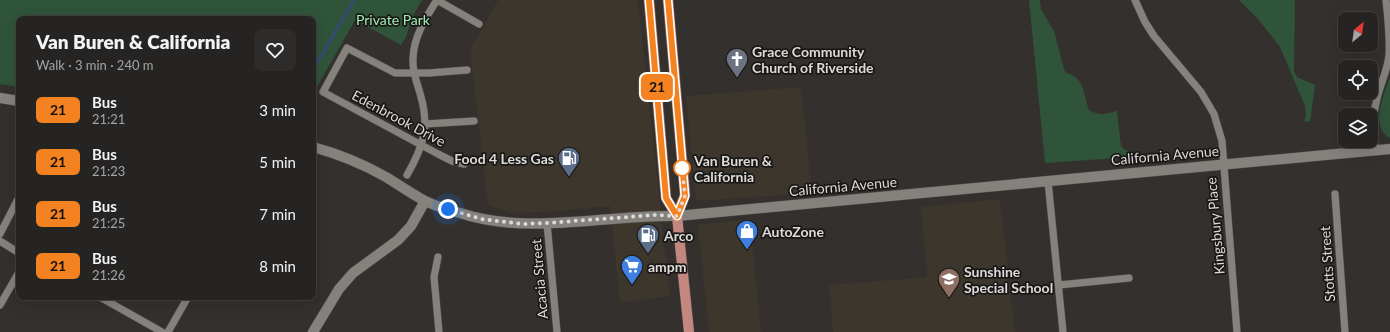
<!DOCTYPE html>
<html lang="en">
<head>
<meta charset="utf-8">
<style>
	:root { --surface:#262422; --page:#2e2c2a; --text:#f1f3f6; --muted:#a4a4a5; --line:#424140 }
	body { margin:0; font-family:Lato,sans-serif; background:var(--page); color:var(--text); height:100vh; display:flex; flex-direction:column; font-size:15px; white-space:nowrap }
	* { box-sizing:border-box; margin:0 }
	p { font-size:13px; color:var(--muted) }
	.icon { flex:none; width:22px; height:22px; fill:none; stroke:currentColor; stroke-width:2; stroke-linecap:round; stroke-linejoin:round }
	.map { position:relative; flex:1; overflow:hidden }
	.drawer { position:absolute; left:16px; top:16px; width:300px; height:284px; display:flex; flex-direction:column; background:var(--surface); border-radius:8px; box-shadow:0 4px 16px #0002,0 0 0 1px var(--line) }
	.drawer>* { flex:none }
	.badge { padding:0 8px; border-radius:6px; font-size:14px; line-height:26px }
	.needle { width:26px; rotate:29deg }
	.fabs { position:absolute; left:1338px; top:12px; display:grid; gap:8px }
	.fabs a { display:grid; place-items:center; width:40px; height:40px; border-radius:8px; background:var(--surface); box-shadow:0 4px 16px #0002,0 0 0 1px var(--line); font-size:20px }
	.you { position:absolute; width:20px; height:20px; margin:-10px; border:3px solid #fff; border-radius:50%; background:#1a73e8; box-shadow:0 0 0 6px #1a73e833 }
	.map>.badge { position:absolute; translate:-50% -50%; box-shadow:0 0 0 2px #fff }
	.round { display:grid; place-items:center; flex:none; width:42px; height:42px; border-radius:8px; background:var(--page) }
	.head { display:flex; align-items:center; justify-content:space-between; height:68px; padding:0 20px }
	h1 { font-size:19px; font-weight:800; line-height:30px }
	ul { padding:0; list-style:none }
	li { display:flex; align-items:center; gap:12px; height:52px; padding:0 20px }
	li div { flex:1 }
	li b { display:block; font-size:15px }
	li em { font-style:normal }
	li .badge { min-width:44px; font-weight:700; text-align:center }
	.map>svg:first-child { display:block }
	.built { fill:#3c362d }
	.green { fill:#2f5439 }
	.lines { fill:none; stroke-linecap:round; stroke-linejoin:round }
	.stream { stroke:#344b7a; stroke-width:2.5 }
	.street-casing { stroke:#514f4c; stroke-width:8 }
	.secondary-casing { stroke:#514f4c; stroke-width:11 }
	.primary-casing { stroke:#514f4c; stroke-width:11 }
	.street { stroke:#85827e; stroke-width:7 }
	.secondary { stroke:#85827e; stroke-width:10 }
	.primary { stroke:#c38780; stroke-width:10 }
	.line-casing { stroke:#fff; stroke-width:9 }
	.line { stroke:#f58220; stroke-width:6 }
	.walk { stroke:#dddbd9; stroke-width:4; stroke-dasharray:0 7.2 }
	.stop-dot { fill:#fff; stroke:#f58220; stroke-width:2 }
	.labels { text-anchor:middle; dominant-baseline:central; stroke-width:3.5; stroke-linejoin:round; paint-order:stroke }
	.park-label { font-size:14px; fill:#9deeb3; stroke:#1a1817 }
	.poi-label { font-size:14px; font-weight:bold; fill:#dddbd9; stroke:#1a1817; text-anchor:start }
	.street-label { font-size:14px; fill:#dddbd9; stroke:#1a1817 }
	.stop-label { font-size:14px; font-weight:bold; fill:#dddbd9; stroke:#1a1817; text-anchor:start }
</style>
</head>
<body>
<div class="map">
<svg width="1390" height="332" viewBox="0 0 1390 332">
	<rect width="100%" height="100%" fill="#33302d"/>
	<path class="built" d="M498 0H638L670 296 620 303 610 206 544 212 511 213 488 205 470 50Z
		M801 87 812 193 696 201 686 96Z
		M1000 199 1015 332H833L829 285 927 277 921 207Z
		M750 219 761 332H709L698 225Z"/>
	<path class="green" d="M0 0H422L412 18 406 37 401 45 355 20 313 94V19H19V87L0 84Z
		M1029 0H1040L1041 9 1054 31 1064 69 1066 73C1085 77 1083 94 1089 110 1099 116 1106 114 1117 111L1121 146 1125 150 1131 152 1132 157 1045 163Z
		M1239 0H1295L1294 71 1297 77 1315 85 1310 122 1304 121 1306 115 1305 106 1280 47 1258 19Z
		M1390 77V138C1369 128 1384 93 1390 77Z"/>
	<g class="lines">
		<path class="stream" d="M313 70 354 0"/>
		<g class="street-casing">
			<path id="street" d="M437 0 479 24
				M1135 0 1145 22 1154 36 1201 92 1214 114 1222 141 1237 332
				M425 124 474 121
				M1375 150C1374 134 1372 118 1376 103 1379 87 1387 72 1389 56 1390 38 1388 18 1386 0
				M464 164 452 161 438 154 323 92 347 48 395 73H429L467 70
				M407 175C422 149 430 128 421 97 418 85 412 72 413 59 413 38 426 17 437 0
				M1048 181 1063 332
				M1335 194 1345 332
				M547 223 557 332
				M0 234 19 197
				M0 241 19 253
				M438 257 434 277 439 332
				M1059 285 1129 278
				M100 297 162 332
				M0 305 19 272
				M168 332 188 297"/>
		</g>
		<g class="secondary-casing">
			<path id="secondary" d="M0 98 19 101
				M313 147C339 154 363 164 386 177 399 185 412 194 425 201 436 206 448 210 460 213 530 236 605 214 677 216L1390 149
				M313 332 339 289 353 273 398 240 411 226 425 201"/>
		</g>
		<g class="primary-casing">
			<path id="primary" d="M649 0 666 198 677 216
				M668 0 685 195 677 216 689 332"/>
		</g>
		<use href="#street" class="street"/>
		<use href="#secondary" class="secondary"/>
		<use href="#primary" class="primary"/>
	</g>
	<g class="lines">
		<g class="line-casing">
			<path id="line" d="M649 0 666 198 677 216 685 196 668 0"/>
		</g>
		<use href="#line" class="line"/>
		<path class="walk" d="M448 209 481 219 523 224 547 223 655 215 677 216 685 196 682 168"/>
	</g>
	<defs>
		<g id="church-pin" transform="scale(1.15)"><path d="M0 17L-7.5 6A9.5 9.5 0 1 1 7.5 6Z" fill="#6b7280" stroke="#1a1817"/><path d="M-1.2-6h2.4v3.5h3.3v2.4h-3.3V6h-2.4V-.1h-3.3v-2.4h3.3Z" fill="#fff"/></g>
		<g id="fuel-pin" transform="scale(1.15)"><path d="M0 17L-7.5 6A9.5 9.5 0 1 1 7.5 6Z" fill="#5c6f8a" stroke="#1a1817"/><path d="M-5.5-6h7V0h2V4h1.3V-2.5L3-4.5l.8-.8L6-3V5H2.5V1h-1V6h-7ZM-4.2-4.7v3.2H.2V-4.7Z" fill="#fff"/></g>
		<g id="shop-pin" transform="scale(1.15)"><path d="M0 17L-7.5 6A9.5 9.5 0 1 1 7.5 6Z" fill="#3f7fe0" stroke="#1a1817"/><path d="M-5-2.5h2.3a2.7 3.5 0 0 1 5.4 0H5L5.5 6h-11ZM-1.5-2.5h3a1.5 2.3 0 0 0-3 0Z" fill="#fff"/></g>
		<g id="supermarket-pin" transform="scale(1.15)"><path d="M0 17L-7.5 6A9.5 9.5 0 1 1 7.5 6Z" fill="#3f7fe0" stroke="#1a1817"/><path d="M-6-5.5h2.5l.6 2H6L4.5 2H-2.5L-4.4-4H-6ZM-1.5 3.2a1.3 1.3 0 1 0 .1 0ZM3 3.2a1.3 1.3 0 1 0 .1 0Z" fill="#fff"/></g>
		<g id="school-pin" transform="scale(1.15)"><path d="M0 17L-7.5 6A9.5 9.5 0 1 1 7.5 6Z" fill="#8d6e63" stroke="#1a1817"/><path d="M0-5L7-2L0 1L-7-2ZM-4 1L0 2.5L4 1V4Q0 6-4 4Z" fill="#fff"/></g>
	</defs>
	<g fill-rule="evenodd">
		<use href="#church-pin" x="737" y="59"/>
		<use href="#fuel-pin" x="569" y="158"/>
		<use href="#shop-pin" x="747" y="231"/>
		<use href="#fuel-pin" x="648" y="235"/>
		<use href="#supermarket-pin" x="632" y="266"/>
		<use href="#school-pin" x="949" y="279"/>
	</g>
	<circle class="stop-dot" cx="682" cy="168" r="8"/>
	<g class="labels">
		<g class="park-label">
			<text x="393" y="19">Private Park</text>
		</g>
		<g class="poi-label">
			<text x="752" y="51">Grace Community<tspan x="752" dy="16">Church of Riverside</tspan></text>
			<text x="554" y="158" text-anchor="end">Food 4 Less Gas</text>
			<text x="762" y="231">AutoZone</text>
			<text x="664" y="235">Arco</text>
			<text x="648" y="266">ampm</text>
			<text x="964" y="271">Sunshine<tspan x="964" dy="16">Special School</tspan></text>
		</g>
		<g class="street-label">
			<text transform="translate(399 118) rotate(28)">Edenbrook Drive</text>
			<text transform="translate(1165 155) rotate(-5)">California Avenue</text>
			<text transform="translate(843 186) rotate(-5)">California Avenue</text>
			<text transform="translate(1215 226) rotate(-95)">Kingsbury Place</text>
			<text transform="translate(1327 264) rotate(-94)">Stotts Street</text>
			<text transform="translate(539 279) rotate(-95)">Acacia Street</text>
		</g>
		<g class="stop-label">
			<text x="694" y="160">Van Buren &amp;<tspan x="694" dy="16">California</tspan></text>
		</g>
	</g>
</svg>
<div class="fabs">
<a><svg class="needle" viewBox="-14 -14 28 28"><path d="M0-13l5 13h-10z" fill="#e53935"/><path d="M0 13l5-13h-10z" fill="#a4a4a5"/></svg></a>
<a><svg class="icon" aria-label="locate" viewBox="0 0 24 24"><circle cx="12" cy="12" r="6"/><path d="M12 2v4M12 18v4M2 12h4M18 12h4"/></svg></a>
<a><svg class="icon" aria-label="layers" viewBox="0 0 24 24"><path d="M12 4l9 5-9 5-9-5zM3 14l9 5 9-5"/></svg></a>
</div>
<div class="you" style="left:448px;top:209px"></div>
<b class="badge" style="left:657px;top:87px;background:#f58220;color:#111">21</b>
<section class="drawer">
<div class="head"><div><h1>Van Buren &amp; California</h1><p>Walk · 3 min · 240 m</p></div><a class="round"><svg class="icon" aria-label="heart" viewBox="0 0 24 24"><path d="M12 20l-8-8c-3-5 5-10 8-4 3-6 11-1 8 4z"/></svg></a></div>
<ul>
<li><span class="badge" style="background:#f58220;color:#111">21</span><div><b>Bus</b><p>21:21</p></div><em>3 min</em></li>
<li><span class="badge" style="background:#f58220;color:#111">21</span><div><b>Bus</b><p>21:23</p></div><em>5 min</em></li>
<li><span class="badge" style="background:#f58220;color:#111">21</span><div><b>Bus</b><p>21:25</p></div><em>7 min</em></li>
<li><span class="badge" style="background:#f58220;color:#111">21</span><div><b>Bus</b><p>21:26</p></div><em>8 min</em></li>
</ul>
</section>
</div>
</body>
</html>
